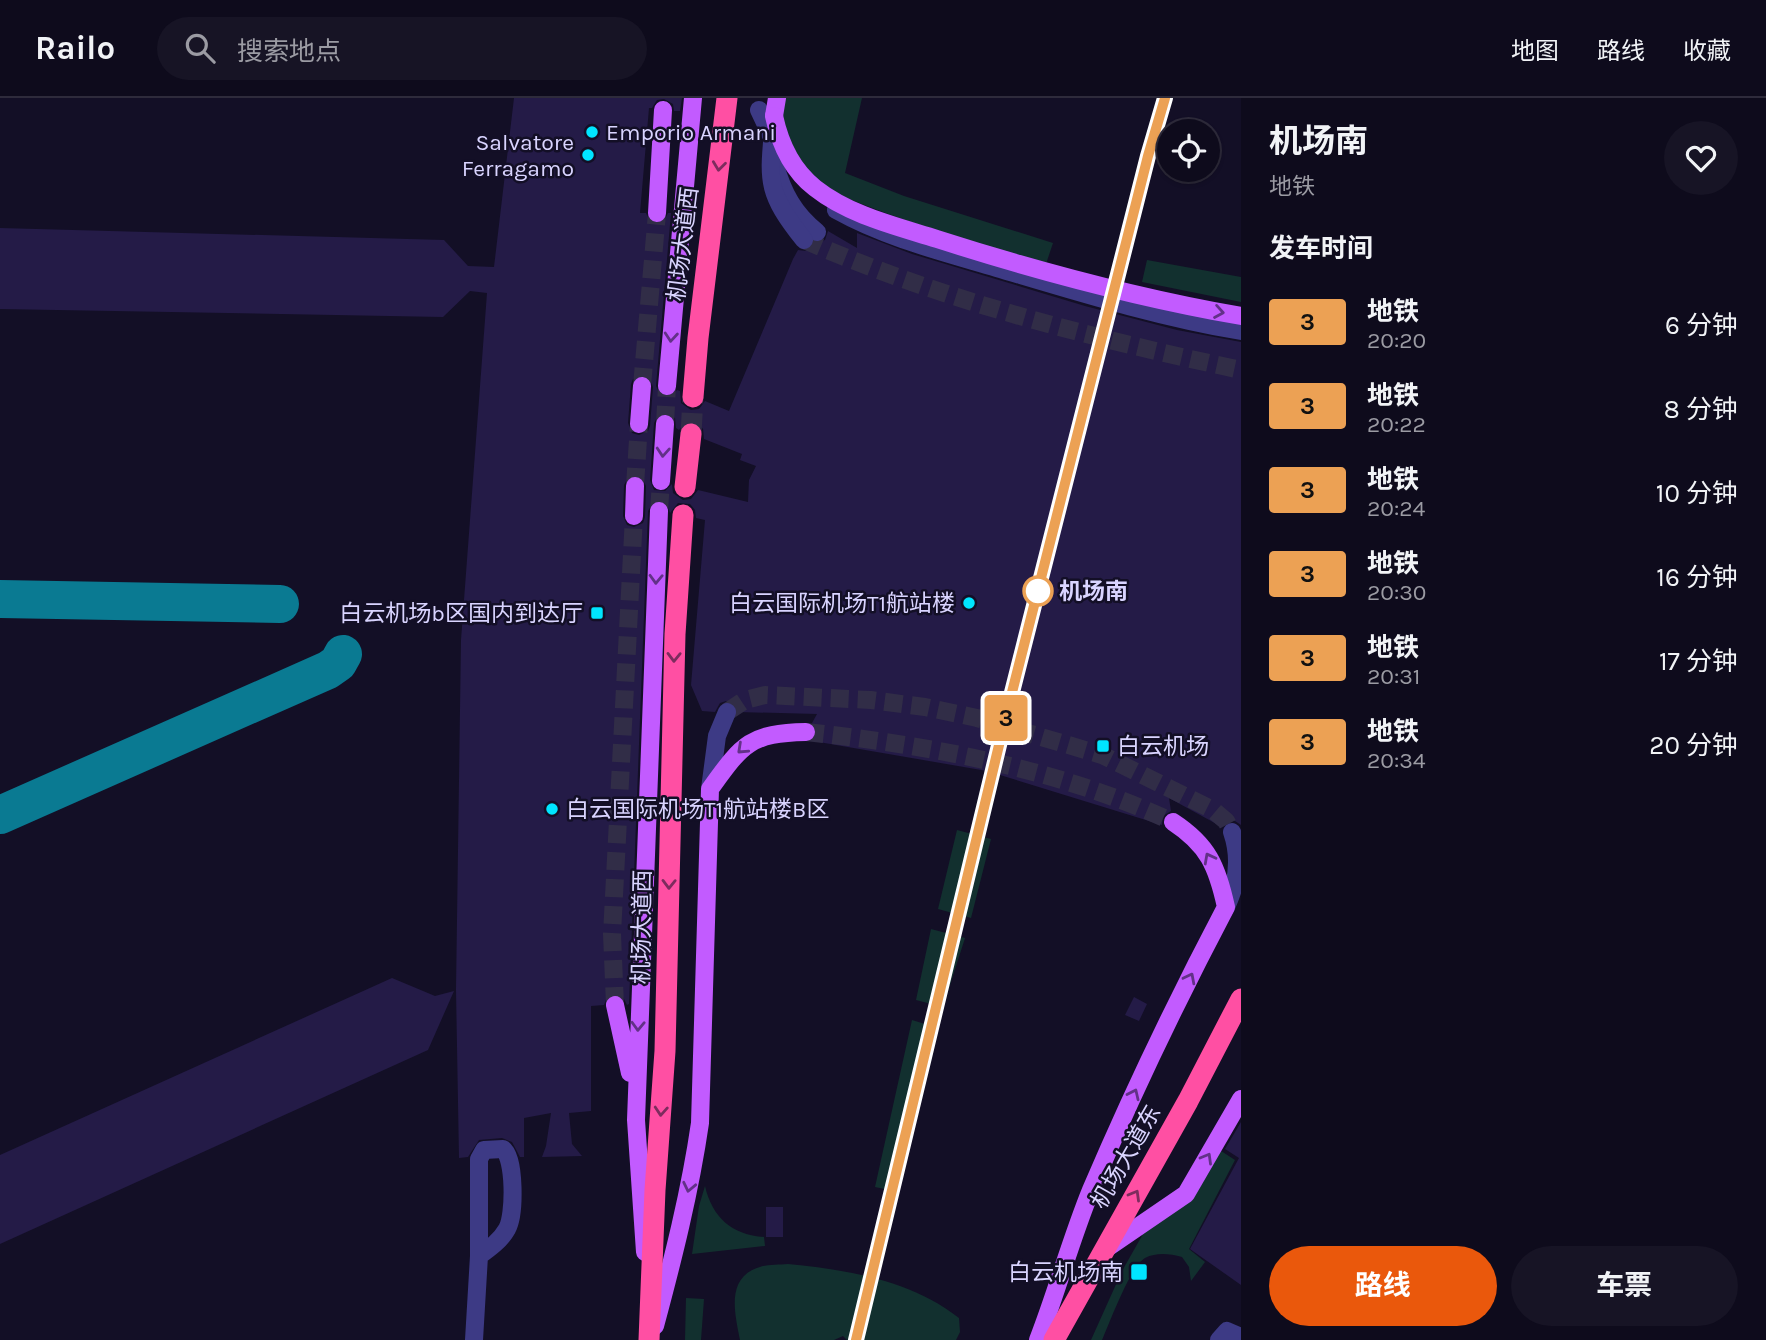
<!DOCTYPE html>
<html lang="zh">
<head>
<meta charset="utf-8">
<style>
	:root { --surface:#0e0b1c; --page:#171425; --text:#f1f3f6; --muted:#9b9ba3; --line:#2e2b3b; --accent:#ea580c }
	body { margin:0; font-family:Karla,"Noto Sans SC",sans-serif; background:var(--page); color:var(--text); height:100vh; display:flex; flex-direction:column; font-size:26px; white-space:nowrap }
	* { box-sizing:border-box; margin:0 }
	p { font-size:23px; color:var(--muted) }
	.icon { flex:none; width:38px; height:38px; fill:none; stroke:currentColor; stroke-width:2; stroke-linecap:round; stroke-linejoin:round }
	.map { position:relative; flex:1; overflow:hidden }
	.side { display:flex; flex-direction:column; background:var(--surface); width:525px }
	.side>* { flex:none }
	.badge { padding:0 14px; border-radius:5px; font-size:24px; line-height:46px }
	.tools { position:absolute; left:1157px; top:21px; display:grid; gap:14px }
	.tools a { display:grid; place-items:center; width:63px; height:63px; border-radius:50%; background:var(--surface); box-shadow:0 2px 5px #0004,0 0 0 2px var(--line); font-size:35px }
	.map>.badge { position:absolute; translate:-50% -50%; box-shadow:0 0 0 4px #fff }
	h2 { padding:0 28px; font-size:26px; line-height:63px }
	.round { display:grid; place-items:center; flex:none; width:74px; height:74px; border-radius:37px; background:var(--page) }
	.overview { display:flex; align-items:center; justify-content:space-between; height:119px; padding:0 28px }
	h1 { font-size:33px; font-weight:700; line-height:52px }
	.button { display:flex; gap:14px; margin-top:auto; padding:14px 28px }
	.button a { flex:1; height:80px; border-radius:42px; background:var(--accent); color:#fff; font-size:28px; font-weight:700; line-height:80px; text-align:center }
	.button a+a { background:var(--page); color:var(--text) }
	ul { padding:0; list-style:none }
	li { display:flex; align-items:center; gap:21px; height:84px; padding:0 28px }
	li div { flex:1 }
	li b { display:block; font-size:26px }
	li em { font-style:normal }
	li .badge { min-width:77px; font-weight:700; text-align:center }
	header { display:flex; align-items:center; gap:42px; box-sizing:border-box; height:98px; padding:0 35px; background:var(--surface); border-bottom:2px solid var(--line) }
	header strong { font-size:33px }
	nav { display:flex; gap:38px; margin-inline-start:auto; font-size:24px }
	.search { width:490px; height:63px; background:var(--page); display:flex; align-items:center; gap:18px; box-sizing:border-box; padding:0 24px; border-radius:38px; color:var(--muted); font-size:26px }
	main { display:flex; flex:1; min-height:0 }
	.map>svg:first-child { display:block }
	.green { fill:#12302f }
	.lines { fill:none; stroke-linecap:round; stroke-linejoin:round }
	.taxiway { stroke:#0a7a92; stroke-width:38 }
	.building { fill:#241b47; fill-rule:evenodd }
	.minor-tunnel { stroke:#312d47; stroke-width:18; stroke-dasharray:18 9; stroke-linecap:butt }
	.major-tunnel { stroke:#312d47; stroke-width:18; stroke-dasharray:18 9; stroke-linecap:butt }
	.highway-tunnel { stroke:#312d47; stroke-width:21; stroke-dasharray:21 10; stroke-linecap:butt }
	.minor { stroke:#3d3a85; stroke-width:18 }
	.major { stroke:#c25bff; stroke-width:18 }
	.highway { stroke:#ff4fa3; stroke-width:21 }
	.minor-bridge { stroke:#3d3a85; stroke-width:18 }
	.major-bridge { stroke:#c25bff; stroke-width:18 }
	.oneway { stroke:#7d2c5e }
	.oneway2 { stroke:#623188 }
	.line-casing { stroke:#fff; stroke-width:16 }
	.line { stroke:#eca154; stroke-width:10 }
	.poi-dot { fill:#00e5ff; stroke:#130f26; stroke-width:2.5 }
	.stop-dot { fill:#fff; stroke:#eca154; stroke-width:3.5 }
	.labels { text-anchor:middle; dominant-baseline:central; stroke-width:5; stroke-linejoin:round; paint-order:stroke }
	.poi-label { font-size:23px; fill:#d9d4ff; stroke:#130f26; text-anchor:end }
	.street-label { font-size:23px; fill:#d9d4ff; stroke:#130f26 }
	.stop-label { font-size:23px; font-weight:bold; fill:#d9d4ff; stroke:#130f26; text-anchor:start }
</style>
</head>
<body>
<header>
<strong>Railo</strong>
<div class="search"><svg class="icon" aria-label="search" viewBox="0 0 24 24"><circle cx="10" cy="10" r="6"/><path d="M15 15l6 6"/></svg>搜索地点</div>
<nav><a>地图</a><a>路线</a><a>收藏</a></nav>
</header>
<main>
<div class="map">
<svg width="1241" height="1242" viewBox="0 0 1241 1242">
	<rect width="100%" height="100%" fill="#130f26"/>
	<path class="green" d="M781 0H862L845 75 904 98 1053 145 1046 166C986 148 926 131 867 108 852 102 821 91 810 79 791 56 783 29 781 0Z
		M1147 162 1241 179V204L1142 184Z
		M957 732 991 741 971 820 938 811Z
		M931 831 965 840 943 909 916 902Z
		M912 922 938 930 894 1093 875 1089Z
		M1218 1051 1235 1062 1189 1151 1205 1164 1191 1183 1189 1169 1182 1159C1170 1156 1157 1154 1145 1160 1130 1169 1110 1224 1102 1242H1091L1122 1173 1143 1136Z
		M705 1088C712 1119 732 1137 764 1139L765 1148 692 1156 699 1108Z
		M788 1166C848 1172 911 1182 959 1220L960 1234 956 1242H847L843 1238 834 1242H740C735 1216 725 1179 760 1169 768 1166 779 1167 788 1166Z
		M686 1200 704 1201 701 1242H685Z"/>
	<g class="lines">
		<path class="taxiway" d="M0 501 280 506
			M0 717 328 572 338 565 343 556"/>
	</g>
	<path class="building" d="M514 0H682L680 13H674L673 6 664 1 657 2 652 10H649L640 115H646L650 124 657 126 663 125 668 115H671L656 288 660 297 665 299 672 298 677 292 680 293 681 305 691 312 699 311 705 303 729 313 793 161 798 152 806 153 815 145 825 142 828 133 857 150V135L912 156 1085 208 1177 232 1241 244V727L1235 723H1229L1222 729 1169 700 1171 713 1163 718 1162 727 987 673 813 643 817 634 812 625 817 616 738 614 736 607 726 603 720 605 715 614 702 613 691 587 705 422 696 420 695 412 690 406 678 405 670 415 666 404 654 403 648 413 629 906 627 907 623 899 613 896 607 899 604 907 591 908V1013L569 1015 572 1046 582 1058 542 1059 546 1048 551 1015 524 1020V1059H520L512 1044 502 1040 479 1042 468 1059 459 1060 456 892 461 542 487 195 470 193 443 219 0 211V130L444 142 468 168 494 169ZM642 277 649 279 653 289 650 328 648 333 639 337 632 335 628 325 631 286 633 281ZM666 315 675 320 676 330 679 332 686 324 698 325 703 331 704 341 742 356 740 362 756 368 749 382 748 404 698 392 691 401 683 402 673 395 672 386 665 393 654 392 650 382 654 325 659 316ZM635 377 642 379 646 388 645 419 643 425 634 429 627 427 623 418 624 387 629 378Z
		M392 880 435 898 454 893 428 952 0 1146V1057Z
		M1134 899 1147 906 1139 923 1125 917Z
		M1241 1024V1187L1190 1151 1239 1060 1225 1051Z
		M766 1109H783V1139H766Z"/>
	<g class="lines">
		<path class="minor-tunnel" d="M804 142C944 203 1092 240 1241 272
			M727 614 745 602 765 597 871 602 925 609 977 620 1102 657 1213 712 1226 723 1232 734"/>
		<path class="major-tunnel" d="M642 288 657 115
			M665 326 667 288
			M635 388 639 326
			M659 413 661 383
			M806 634C928 647 1060 671 1173 724
			M615 907 612 836 634 418"/>
		<path class="highway-tunnel" d="M691 336 693 299"/>
		<path class="minor" d="M759 12 774 44
			M775 67C783 95 794 116 817 134
			M836 112C886 140 943 154 997 170 1078 194 1158 219 1241 233
			M710 691 717 638 727 614
			M1226 809C1238 784 1241 760 1232 734
			M474 1242 479 1158V1061L484 1052 503 1051C515 1060 515 1117 507 1131 501 1142 490 1150 479 1158
			M1219 1242 1227 1233 1241 1239"/>
		<path class="major" d="M774 18 777 0
			M657 115 663 12
			M667 288 693 0
			M639 326 642 288
			M661 383 665 326
			M634 418 635 388
			M615 907 630 975
			M1107 1150 1186 1096 1241 1001
			M645 1154 636 1022 659 413
			M655 1228C673 1161 690 1094 700 1025L710 691C742 647 749 635 806 634
			M1038 1242C1057 1193 1071 1141 1091 1092 1132 996 1177 902 1226 809 1217 768 1208 747 1173 724"/>
		<path class="highway" d="M693 299 698 240 727 0
			M685 389 691 336
			M649 1242 655 1092 665 953 675 536 683 417
			M1054 1242 1188 1003 1241 901"/>
		<path class="minor-bridge" d="M774 21C769 82 764 92 804 142"/>
		<path class="major-bridge" d="M774 18C780 46 792 72 815 90 849 117 896 128 937 141 1037 173 1138 200 1241 218"/>
	</g>
	<defs><path id="oneway-chevron" d="M-2-3.5L2.5 0L-2 3.5" fill="none" stroke-width="1.6" stroke-linecap="round" stroke-linejoin="round" transform="scale(1.75)"/></defs>
	<g class="oneway">
		<use href="#oneway-chevron" transform="translate(719 68) rotate(97)"/>
		<use href="#oneway-chevron" transform="translate(674 559) rotate(91)"/>
		<use href="#oneway-chevron" transform="translate(669 786) rotate(91)"/>
		<use href="#oneway-chevron" transform="translate(661 1013) rotate(94)"/>
		<use href="#oneway-chevron" transform="translate(1135 1097) rotate(-60)"/>
	</g>
	<g class="oneway2">
		<use href="#oneway-chevron" transform="translate(1219 214) rotate(10)"/>
		<use href="#oneway-chevron" transform="translate(671 239) rotate(95)"/>
		<use href="#oneway-chevron" transform="translate(663 354) rotate(94)"/>
		<use href="#oneway-chevron" transform="translate(656 481) rotate(92)"/>
		<use href="#oneway-chevron" transform="translate(742 651) rotate(137)"/>
		<use href="#oneway-chevron" transform="translate(1209 760) rotate(-118)"/>
		<use href="#oneway-chevron" transform="translate(1190 880) rotate(-63)"/>
		<use href="#oneway-chevron" transform="translate(638 928) rotate(92)"/>
		<use href="#oneway-chevron" transform="translate(1134 996) rotate(-65)"/>
		<use href="#oneway-chevron" transform="translate(1207 1060) rotate(-60)"/>
		<use href="#oneway-chevron" transform="translate(689 1089) rotate(102)"/>
	</g>
	<g class="lines">
		<g class="line-casing">
			<path id="line" d="M856 1242 1006 618 1148 58 1165 0"/>
		</g>
		<use href="#line" class="line"/>
	</g>
	<g class="poi-dot">
		<circle cx="592" cy="34" r="7"/>
		<circle cx="588" cy="57" r="7"/>
		<circle cx="969" cy="505" r="7"/>
		<rect x="590" y="508" width="14" height="14" rx="3.5"/>
		<rect x="1096" y="641" width="14" height="14" rx="3.5"/>
		<circle cx="552" cy="711" r="7"/>
		<rect x="1130" y="1165" width="18" height="18" rx="3.5"/>
	</g>
	<circle class="stop-dot" cx="1038" cy="493" r="14"/>
	<g class="labels">
		<g class="poi-label">
			<text x="606" y="34" text-anchor="start">Emporio Armani</text>
			<text x="574" y="44">Salvatore<tspan x="574" dy="26">Ferragamo</tspan></text>
			<text x="955" y="505">白云国际机场T1航站楼</text>
			<text x="583" y="515">白云机场b区国内到达厅</text>
			<text x="1117" y="648" text-anchor="start">白云机场</text>
			<text x="566" y="711" text-anchor="start">白云国际机场T1航站楼B区</text>
			<text x="1123" y="1174">白云机场南</text>
		</g>
		<g class="street-label">
			<text transform="translate(683 146) rotate(-83)">机场大道西</text>
			<text transform="translate(642 829) rotate(-89)">机场大道西</text>
			<text transform="translate(1126 1059) rotate(-60)">机场大道东</text>
		</g>
		<g class="stop-label">
			<text x="1059" y="493">机场南</text>
		</g>
	</g>
</svg>
<div class="tools">
<a><svg class="icon" aria-label="locate" viewBox="0 0 24 24"><circle cx="12" cy="12" r="6"/><path d="M12 2v4M12 18v4M2 12h4M18 12h4"/></svg></a>
</div>
<b class="badge" style="left:1006px;top:620px;background:#eca154;color:#111">3</b>
</div>
<section class="side">
<div class="overview"><div><h1>机场南</h1><p>地铁</p></div><a class="round"><svg class="icon" aria-label="heart" viewBox="0 0 24 24"><path d="M12 20l-8-8c-3-5 5-10 8-4 3-6 11-1 8 4z"/></svg></a></div>
<h2>发车时间</h2>
<ul>
<li><span class="badge" style="background:#eca154;color:#111">3</span><div><b>地铁</b><p>20:20</p></div><em>6 分钟</em></li>
<li><span class="badge" style="background:#eca154;color:#111">3</span><div><b>地铁</b><p>20:22</p></div><em>8 分钟</em></li>
<li><span class="badge" style="background:#eca154;color:#111">3</span><div><b>地铁</b><p>20:24</p></div><em>10 分钟</em></li>
<li><span class="badge" style="background:#eca154;color:#111">3</span><div><b>地铁</b><p>20:30</p></div><em>16 分钟</em></li>
<li><span class="badge" style="background:#eca154;color:#111">3</span><div><b>地铁</b><p>20:31</p></div><em>17 分钟</em></li>
<li><span class="badge" style="background:#eca154;color:#111">3</span><div><b>地铁</b><p>20:34</p></div><em>20 分钟</em></li>
</ul>
<div class="button"><a>路线</a><a>车票</a></div>
</section>
</main>
</body>
</html>
